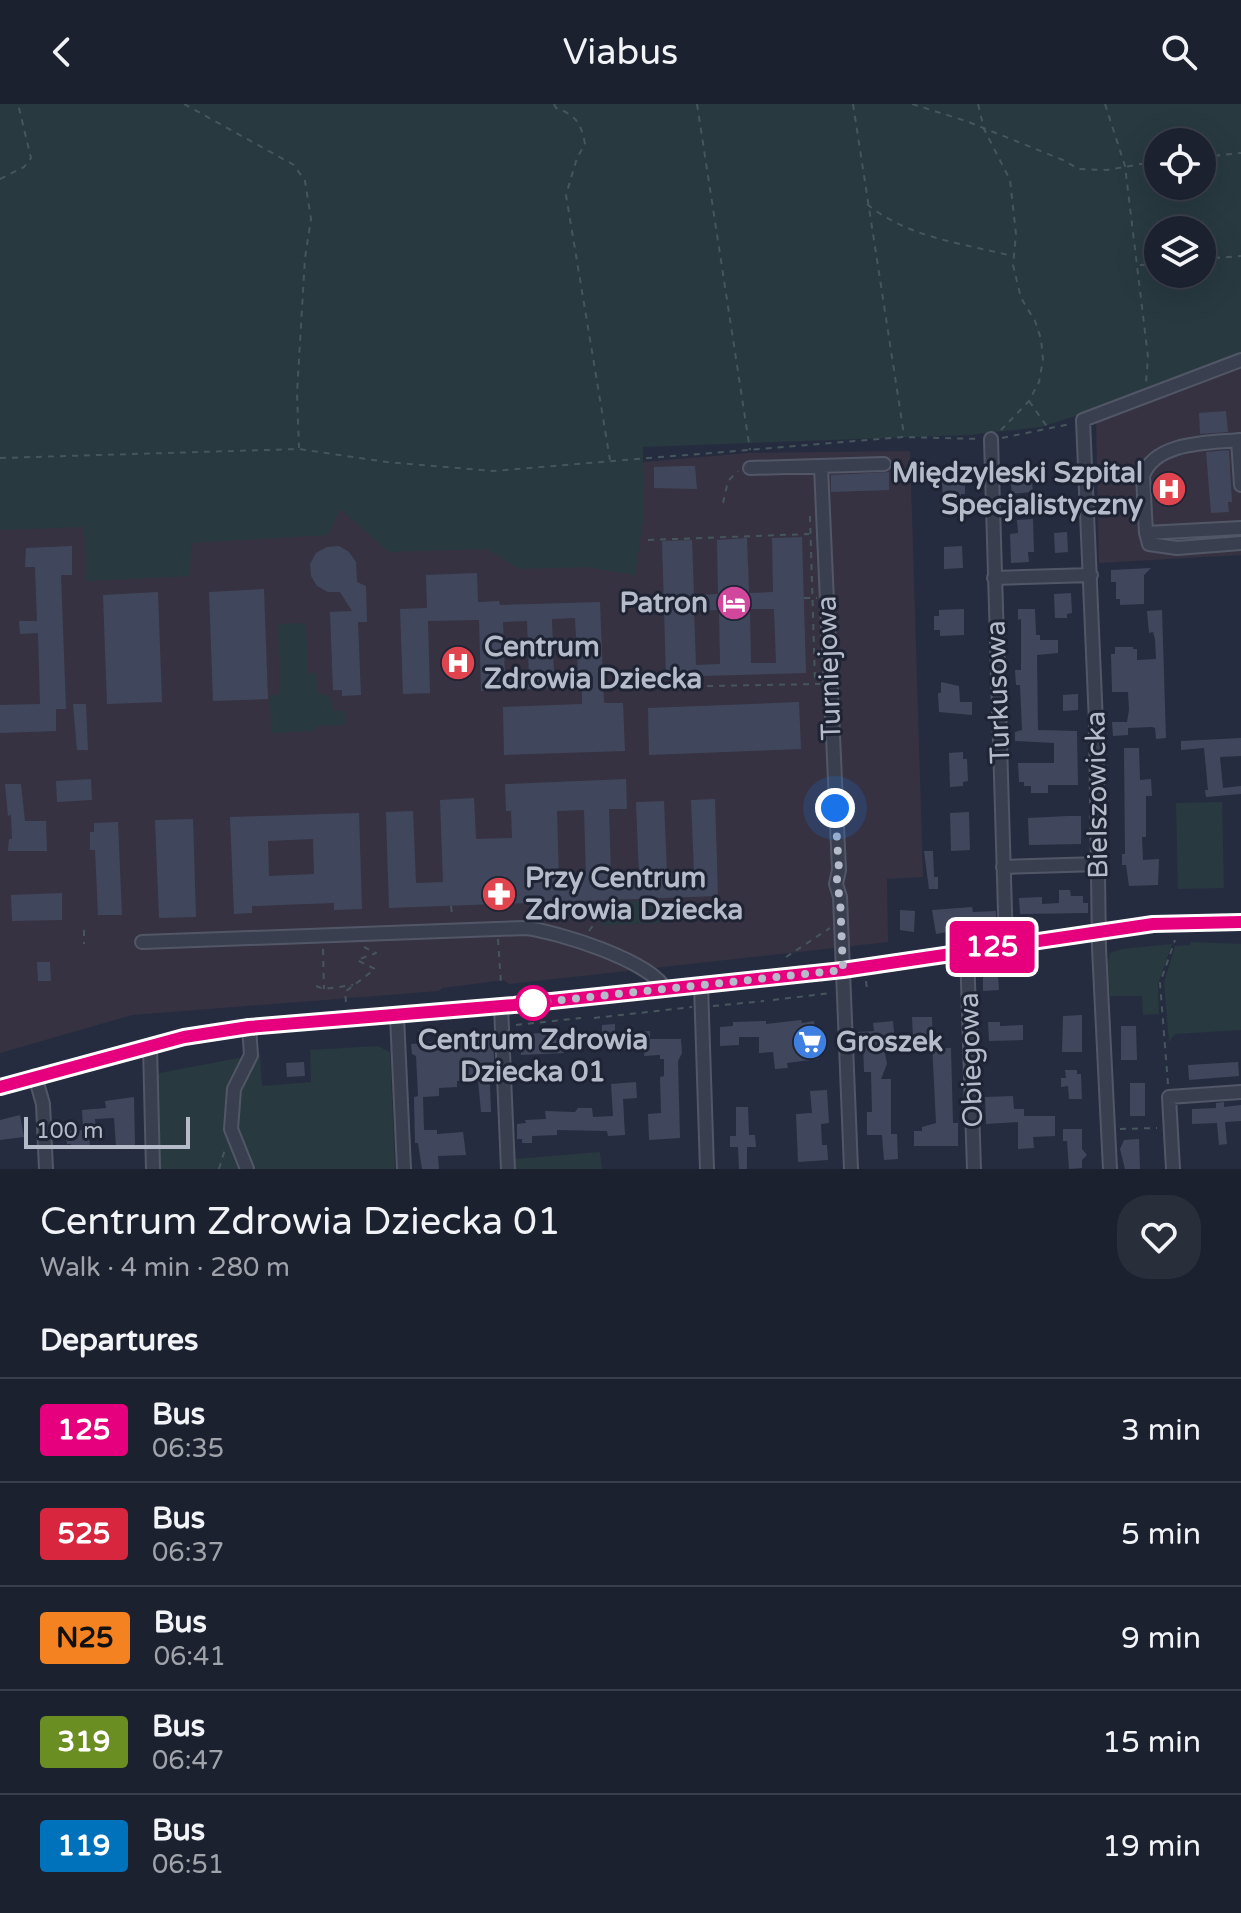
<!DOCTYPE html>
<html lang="en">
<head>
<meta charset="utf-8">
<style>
	:root { --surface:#1c212f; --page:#292e3b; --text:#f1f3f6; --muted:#a0a3aa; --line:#3a3e4b }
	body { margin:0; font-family:"Varela Round",sans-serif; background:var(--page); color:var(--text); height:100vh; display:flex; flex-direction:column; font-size:30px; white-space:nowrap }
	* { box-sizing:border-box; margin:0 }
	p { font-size:26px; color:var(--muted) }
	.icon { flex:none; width:44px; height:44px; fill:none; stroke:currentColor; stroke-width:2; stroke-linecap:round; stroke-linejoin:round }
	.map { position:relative; height:1065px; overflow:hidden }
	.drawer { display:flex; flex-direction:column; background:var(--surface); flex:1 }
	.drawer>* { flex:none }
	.badge { padding:0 16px; border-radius:6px; font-size:28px; line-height:52px }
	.controls { position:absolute; left:1144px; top:24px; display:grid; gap:16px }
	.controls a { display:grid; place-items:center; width:72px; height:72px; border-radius:50%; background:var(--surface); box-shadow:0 8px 32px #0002,0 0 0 2px var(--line); font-size:40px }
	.scale { position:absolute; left:24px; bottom:20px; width:166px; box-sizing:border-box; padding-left:8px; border:4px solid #b6bbca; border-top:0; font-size:22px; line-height:28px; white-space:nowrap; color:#b6bbca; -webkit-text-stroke:6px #1f2435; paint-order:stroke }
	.you { position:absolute; width:40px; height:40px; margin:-20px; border:6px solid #fff; border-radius:50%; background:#1a73e8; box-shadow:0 0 0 12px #1a73e833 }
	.map>.badge { position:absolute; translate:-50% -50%; box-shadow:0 0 0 4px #fff }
	h2 { padding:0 40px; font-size:30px; line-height:72px }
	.round { display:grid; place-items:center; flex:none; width:84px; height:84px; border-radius:32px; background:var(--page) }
	.overview { display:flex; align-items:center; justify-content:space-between; height:136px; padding:0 40px }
	h1 { font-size:38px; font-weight:600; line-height:60px }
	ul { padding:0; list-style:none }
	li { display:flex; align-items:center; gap:24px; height:104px; padding:0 40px; border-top:2px solid var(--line) }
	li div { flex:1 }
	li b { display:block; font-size:30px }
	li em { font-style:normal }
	li .badge { min-width:88px; font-weight:700; text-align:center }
	header { display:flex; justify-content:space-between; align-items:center; height:104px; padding:0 40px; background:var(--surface); font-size:36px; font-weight:600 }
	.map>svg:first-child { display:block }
	.medical { fill:#363241 }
	.green { fill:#283940; fill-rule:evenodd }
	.building { fill:#40475c; fill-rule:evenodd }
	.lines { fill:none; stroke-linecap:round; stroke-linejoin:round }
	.minor-casing { stroke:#525767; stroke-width:16 }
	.path { stroke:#46565d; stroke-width:2; stroke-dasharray:6 6; stroke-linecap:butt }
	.minor { stroke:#3a3f4f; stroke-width:12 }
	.line-casing { stroke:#fff; stroke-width:18 }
	.line { stroke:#e6007e; stroke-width:12 }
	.walk { stroke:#b6bbca; stroke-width:8; stroke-dasharray:0 14.4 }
	.stop-dot { fill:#fff; stroke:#e6007e; stroke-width:4 }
	.labels { text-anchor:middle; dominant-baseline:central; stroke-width:6; stroke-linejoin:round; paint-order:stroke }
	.poi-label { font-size:28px; font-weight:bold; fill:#b6bbca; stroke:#1f2435; text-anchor:start }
	.street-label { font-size:28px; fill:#b6bbca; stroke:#1f2435 }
	.stop-label { font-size:28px; font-weight:bold; fill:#b6bbca; stroke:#1f2435 }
</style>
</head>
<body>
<header><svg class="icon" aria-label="back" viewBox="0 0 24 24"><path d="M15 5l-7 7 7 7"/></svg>Viabus<svg class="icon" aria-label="search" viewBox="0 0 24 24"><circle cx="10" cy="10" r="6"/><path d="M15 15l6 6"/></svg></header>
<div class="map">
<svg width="1241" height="1065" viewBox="0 0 1241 1065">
	<rect width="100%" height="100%" fill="#262c3f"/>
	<path class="medical" d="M1241 251V451L1099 459 1096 319Z
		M910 347 923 773 887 775 888 838 509 880 504 876 442 884 439 887 132 911 0 949V360L495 371 748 349Z"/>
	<path class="green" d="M0 0H1241V251L1101 304 1041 323 969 331 643 343V416L635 471 587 463 520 465 487 445 389 448 340 405 328 431 191 439 190 472 86 477 84 423 0 426ZM1158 38H1202V82H1158ZM1158 126H1202V170H1158Z
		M306 519 308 569H316L317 589 327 591 332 595 333 607H345L346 621 318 622 314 627 271 629 270 591 280 590 278 520Z
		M1222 698 1224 784 1178 785 1176 699Z
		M659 796 661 819 602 821 600 798Z
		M1191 838 1241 840V926L1175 930 1169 938 1164 879 1175 842 1190 841Z
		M1172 840 1158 880 1159 910 1143 911 1142 892H1110L1108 859 1110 849 1122 845Z
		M378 942 390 948 395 1065H156L154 970 260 950 262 982 311 978 310 946Z
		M600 1048 602 1065H515V1055Z"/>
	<path class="building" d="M1226 307 1228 328 1200 330 1199 309Z
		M1229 346 1232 398H1228L1229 408 1211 409 1206 348Z
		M684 362H695L697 385 654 384V363Z
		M889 368V386L831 388V371Z
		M1031 368H1036L1037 377 1032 378 1033 388 1012 390 1010 370Z
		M965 377V390H961V399H943L942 378Z
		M1033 415 1034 448H1028L1029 458 1011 459 1010 430 1018 429 1017 416Z
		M1067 428 1068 448 1055 449 1054 429Z
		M802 433 806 569 666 573 662 437 692 436 694 491 718 490 717 436 747 434 749 489 773 488 772 434ZM750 505H774L776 559H751ZM719 506 720 560 696 561 694 507Z
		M72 442V471H61L66 605H56V627L0 629V601L40 600 38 529 20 530 19 517H37L35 463H25L26 444Z
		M339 442 349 448 356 458 357 478 366 482 367 518H358L361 591 342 592V586H333L330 508 352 507 340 488H328L317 482 311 472 310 460 316 449 327 443Z
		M962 442 963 464 944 465V443Z
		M1151 464 1144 471V500L1120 501V495H1116V478H1111V466Z
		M477 469 478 498 499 497 500 501 600 498 604 599H623L625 647 504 651 503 603 582 600V583L481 587 479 516 428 517 430 589 403 590 400 505 427 504 426 471ZM575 514 578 571 554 572 552 515ZM527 517 529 573 505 574 503 518Z
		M264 485 268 595 213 597 209 488Z
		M158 488 162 598 107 600 103 491Z
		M1071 489 1072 509 1067 510V514H1055L1054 490Z
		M964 505V531L940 532V526H934V512H939V506Z
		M1018 505H1035L1036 531H1040V536H1058V549L1037 551 1038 626 1077 627 1078 681H1048V689H1031V682H1024V678H1019L1018 659H1054V639L1015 637V628L1022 626 1020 581H1016L1015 566H1021V515L1018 516Z
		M1162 506 1166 634 1156 635 1155 624 1152 623 1128 624V631L1113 632 1112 618H1127L1129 606 1128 588H1112L1111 550H1115V543H1133V545H1137V556L1156 555 1155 535 1153 528 1149 529 1147 507Z
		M941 578 959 582 960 598H972V611L939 608 938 589H941Z
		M1078 590V606L1063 607V591Z
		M799 598 801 645 649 651 648 604Z
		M73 600H86L88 646H77Z
		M1241 634V652L1220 653 1223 684 1241 682V690L1206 693 1205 686H1208L1204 644 1181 646V637Z
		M1124 644H1139L1140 676 1151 675 1152 692H1146V733H1142L1143 756 1159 755 1158 781 1129 782 1126 761H1122V750H1125Z
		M963 648V655H967L968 677 963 678V682L950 683 949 649Z
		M91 675 92 696 57 698 56 677Z
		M626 675 627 705H609L611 772 639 771 636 698 664 697 667 769 694 768 691 696 715 695 718 792 389 804 386 708 413 707 416 779 443 778 440 696 474 694 476 735 512 734 511 707H506L505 680ZM584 706 586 772 559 773 557 707Z
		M5 680H21L25 717H46L47 747H8L9 735H12L11 711 8 712Z
		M969 708 970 746 951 747 950 709Z
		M359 709 362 805 334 806V799L252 802V809L234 810 230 713ZM313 735 314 770 269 772 268 737Z
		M1068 712H1081V740L1029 741 1028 714Z
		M193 715 196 813 159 814 155 716Z
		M118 718 122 811H98L95 746H90V728H94V719Z
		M924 747H933L934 773H938V785H929Z
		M1059 786H1070L1071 792H1083V799H1088V809L1020 810 1019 794 1042 793V800L1059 799Z
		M62 789V816L12 817 11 791Z
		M972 803 973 808 996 807V819L975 820 976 827 947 831V828L936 830 932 806Z
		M900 806 915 807 914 828 900 826Z
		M37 858H50L51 877H38Z
		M998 872 999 886 983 887V873Z
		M1082 911V948H1062L1063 912Z
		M912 913H932L933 934H913Z
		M801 916 802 919 814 917 818 955 787 959 788 964 775 965 773 948 759 949V933H739V941L720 942V923L733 922V918L766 917V920Z
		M893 917 895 938H889L884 944 887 960 881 975H891V1030H897L898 1055 884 1056 882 1031H867V1008H872L871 968H864L863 940 859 941 858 928 874 927 873 919Z
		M988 918H1000V922L1023 921V936L989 937Z
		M615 920V929L650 927V935H681L682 949 678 957 680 1034 649 1036 648 1010 661 1009 660 973 664 972V955H660V951L644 952 645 945 616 946 615 938 602 939V921Z
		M1121 922H1136L1137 956H1121Z
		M560 927 564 949 521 951 519 931Z
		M493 933 495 974H491L490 983 491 1008H481L478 976 457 977V983L439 984V992L423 993 424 1026H437V1030L463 1028 466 1051 438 1052 439 1065H422L418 1039H415L414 993 418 992 416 952 412 950 411 940Z
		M942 938V944H951L953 1019H958V1042H914V1027H922V1023L936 1019 932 939Z
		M304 958 305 972 287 973 286 959Z
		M1238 958 1239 972 1189 976 1188 961Z
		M1065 966H1077V970H1081L1082 995H1069L1068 982 1061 983V974H1066Z
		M636 978 637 994 623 995 625 1031 608 1032 607 1027 557 1026V1031L532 1032V1039H522V1035H517V1020L526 1019 525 1016 546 1015 545 1007 575 1008 578 1004H592L593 1013 613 1012 611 980Z
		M1130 979H1145V1012H1130Z
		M827 986 829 1019 821 1020 822 1041H827L828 1056 798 1058 796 1010 812 1009 810 987Z
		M1013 992 1014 1005H1024V1012H1055V1032L1033 1033 1034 1044 1018 1045V1018L986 1020 985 993Z
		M134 993 135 1041 116 1042 114 1014 95 1015 96 1025H93L94 1034H89L90 1043 71 1044V1040H67L65 1027 83 1026 82 1006 106 1004 105 997Z
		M1224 998V1003L1241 1001V1017L1225 1018 1227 1040 1219 1041 1217 1019 1192 1020V1005L1216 1004V999Z
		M736 1003H748L749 1031H755L756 1043H747V1065H739L738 1043H730V1032H736Z
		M20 1011 24 1033 0 1036V1016Z
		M1063 1025H1082V1045L1087 1051 1082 1056V1064L1069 1065 1067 1037H1063Z
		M1139 1035 1140 1065H1125L1120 1045 1124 1036Z"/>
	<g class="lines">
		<g class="minor-casing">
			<path id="minor" d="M991 335 1006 841
				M1238 336 1241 381
				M1241 336C1210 339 1155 337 1143 372L1146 429 1149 440 1177 444 1241 439
				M821 363 839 766 836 780 840 793 851 1065
				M750 364 884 360
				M1146 429 1241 424
				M994 474 1091 471
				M1003 763 1099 760
				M142 838 525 824C556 827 651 857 665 885
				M967 847 974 1065
				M701 881 707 1065
				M501 902 508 1065
				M397 912 404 1065
				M150 942 153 1065
				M35 972 43 1000 46 1065
				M0 983 184 933 249 923 514 901 843 866 1153 820 1241 818
				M247 1065 231 1025 234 985 251 951 249 923
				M1110 1065 1099 844 1096 619 1083 316 1241 256
				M1173 1065 1169 993 1241 988"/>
		</g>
		<path class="path" d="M184 0 294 61 305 77 311 115 305 154 297 289 299 344
			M554 0 556 4C576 11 581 19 585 40L577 54 566 91 610 356
			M697 0 750 346
			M853 0 904 331
			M912 0 966 17 1063 56 1079 65 1107 66 1158 57
			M978 0 984 25 1010 76 1016 130 1013 161 1021 194 1035 217 1041 235 1043 256 1039 278 1029 297 1001 326
			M1105 0 1125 62 1148 253 1146 279
			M1202 53 1241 49
			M0 75 24 63 31 54 18 0
			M867 100C908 134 962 139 1012 152
			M1202 155 1241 152
			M1140 161 1158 160
			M1029 297 1048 324
			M1002 334 1070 320
			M0 354 299 345 387 358 493 367 904 333 980 335
			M723 399 728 377 738 367
			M810 412 815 577
			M648 436 809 430
			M804 494H817
			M613 578 618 577 624 582 650 583 820 580
			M451 802 452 810
			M534 812 535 799
			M84 826V840
			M589 827 600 812
			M498 835 501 880
			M323 845 324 885
			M786 853 830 824
			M866 877 867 885
			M316 882 324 885 353 881
			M773 896 831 889
			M346 898 345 888 375 865 357 856 376 849 364 843
			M713 902 764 897
			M594 914 692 903
			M516 921 581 914
			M419 926V932
			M1168 980 1160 879 1175 836
			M1120 1025 1157 1024
			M219 1065 226 1042"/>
		<use href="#minor" class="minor"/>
	</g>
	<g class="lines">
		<g class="line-casing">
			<path id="line" d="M0 983 184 933 249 923 514 901 843 866 1153 820 1241 818"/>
		</g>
		<use href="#line" class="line"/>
		<path class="walk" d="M533 899 843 866 840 793 836 780 839 766 835 704"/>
	</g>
	<defs>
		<g id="hospital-disc" transform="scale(1.8)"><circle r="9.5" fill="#e0444e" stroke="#1f2435"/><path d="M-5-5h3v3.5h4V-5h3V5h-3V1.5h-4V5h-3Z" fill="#fff"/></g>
		<g id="hotel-disc" transform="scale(1.8)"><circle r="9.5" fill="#d1479c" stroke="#1f2435"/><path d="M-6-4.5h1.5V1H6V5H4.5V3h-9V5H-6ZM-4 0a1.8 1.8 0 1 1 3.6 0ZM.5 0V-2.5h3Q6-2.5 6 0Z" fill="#fff"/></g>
		<g id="pharmacy-disc" transform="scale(1.8)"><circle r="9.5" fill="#e0444e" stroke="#1f2435"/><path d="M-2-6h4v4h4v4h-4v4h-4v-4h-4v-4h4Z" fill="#fff"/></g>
		<g id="supermarket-disc" transform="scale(1.8)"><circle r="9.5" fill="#3f7fe0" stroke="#1f2435"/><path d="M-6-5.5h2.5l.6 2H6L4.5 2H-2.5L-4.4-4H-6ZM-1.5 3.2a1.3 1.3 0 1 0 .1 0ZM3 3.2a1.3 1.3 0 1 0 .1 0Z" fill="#fff"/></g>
	</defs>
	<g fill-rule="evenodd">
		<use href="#hospital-disc" x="1169" y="385"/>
		<use href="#hotel-disc" x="734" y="499"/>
		<use href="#hospital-disc" x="458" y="559"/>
		<use href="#pharmacy-disc" x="499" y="790"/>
		<use href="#supermarket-disc" x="810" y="938"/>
	</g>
	<circle class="stop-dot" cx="533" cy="899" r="16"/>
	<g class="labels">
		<g class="poi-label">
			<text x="1143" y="369" text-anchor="end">Międzyleski Szpital<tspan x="1143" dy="32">Specjalistyczny</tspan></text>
			<text x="708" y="499" text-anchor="end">Patron</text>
			<text x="484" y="543">Centrum<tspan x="484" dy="32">Zdrowia Dziecka</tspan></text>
			<text x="525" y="774">Przy Centrum<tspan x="525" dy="32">Zdrowia Dziecka</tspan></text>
			<text x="836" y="938">Groszek</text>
		</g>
		<g class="street-label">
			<text transform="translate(829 564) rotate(-92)">Turniejowa</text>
			<text transform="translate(998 588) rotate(-92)">Turkusowa</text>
			<text transform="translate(1097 691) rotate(-91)">Bielszowicka</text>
			<text transform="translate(971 956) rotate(-92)">Obiegowa</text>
		</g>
		<g class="stop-label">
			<text x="533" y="936">Centrum Zdrowia<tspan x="533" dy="32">Dziecka 01</tspan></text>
		</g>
	</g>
</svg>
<div class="controls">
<a><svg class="icon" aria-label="locate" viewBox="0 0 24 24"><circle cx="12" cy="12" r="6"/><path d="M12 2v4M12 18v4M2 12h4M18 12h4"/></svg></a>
<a><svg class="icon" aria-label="layers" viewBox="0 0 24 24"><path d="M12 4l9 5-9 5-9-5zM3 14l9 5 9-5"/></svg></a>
</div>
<div class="scale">100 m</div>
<div class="you" style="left:835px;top:704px"></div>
<b class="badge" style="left:992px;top:843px;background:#e6007e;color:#fff">125</b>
</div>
<section class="drawer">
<div class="overview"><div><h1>Centrum Zdrowia Dziecka 01</h1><p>Walk · 4 min · 280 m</p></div><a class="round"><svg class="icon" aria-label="heart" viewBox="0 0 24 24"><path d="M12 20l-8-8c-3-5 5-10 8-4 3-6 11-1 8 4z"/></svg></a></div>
<h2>Departures</h2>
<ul>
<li><span class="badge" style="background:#e6007e;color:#fff">125</span><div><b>Bus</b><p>06:35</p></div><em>3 min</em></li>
<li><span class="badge" style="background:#d7263d;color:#fff">525</span><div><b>Bus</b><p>06:37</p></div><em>5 min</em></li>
<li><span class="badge" style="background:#f58220;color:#111">N25</span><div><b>Bus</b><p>06:41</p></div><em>9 min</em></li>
<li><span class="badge" style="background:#6b8e23;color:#fff">319</span><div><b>Bus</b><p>06:47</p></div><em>15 min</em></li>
<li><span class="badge" style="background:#0072bc;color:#fff">119</span><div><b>Bus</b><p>06:51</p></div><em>19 min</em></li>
</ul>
</section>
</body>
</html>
